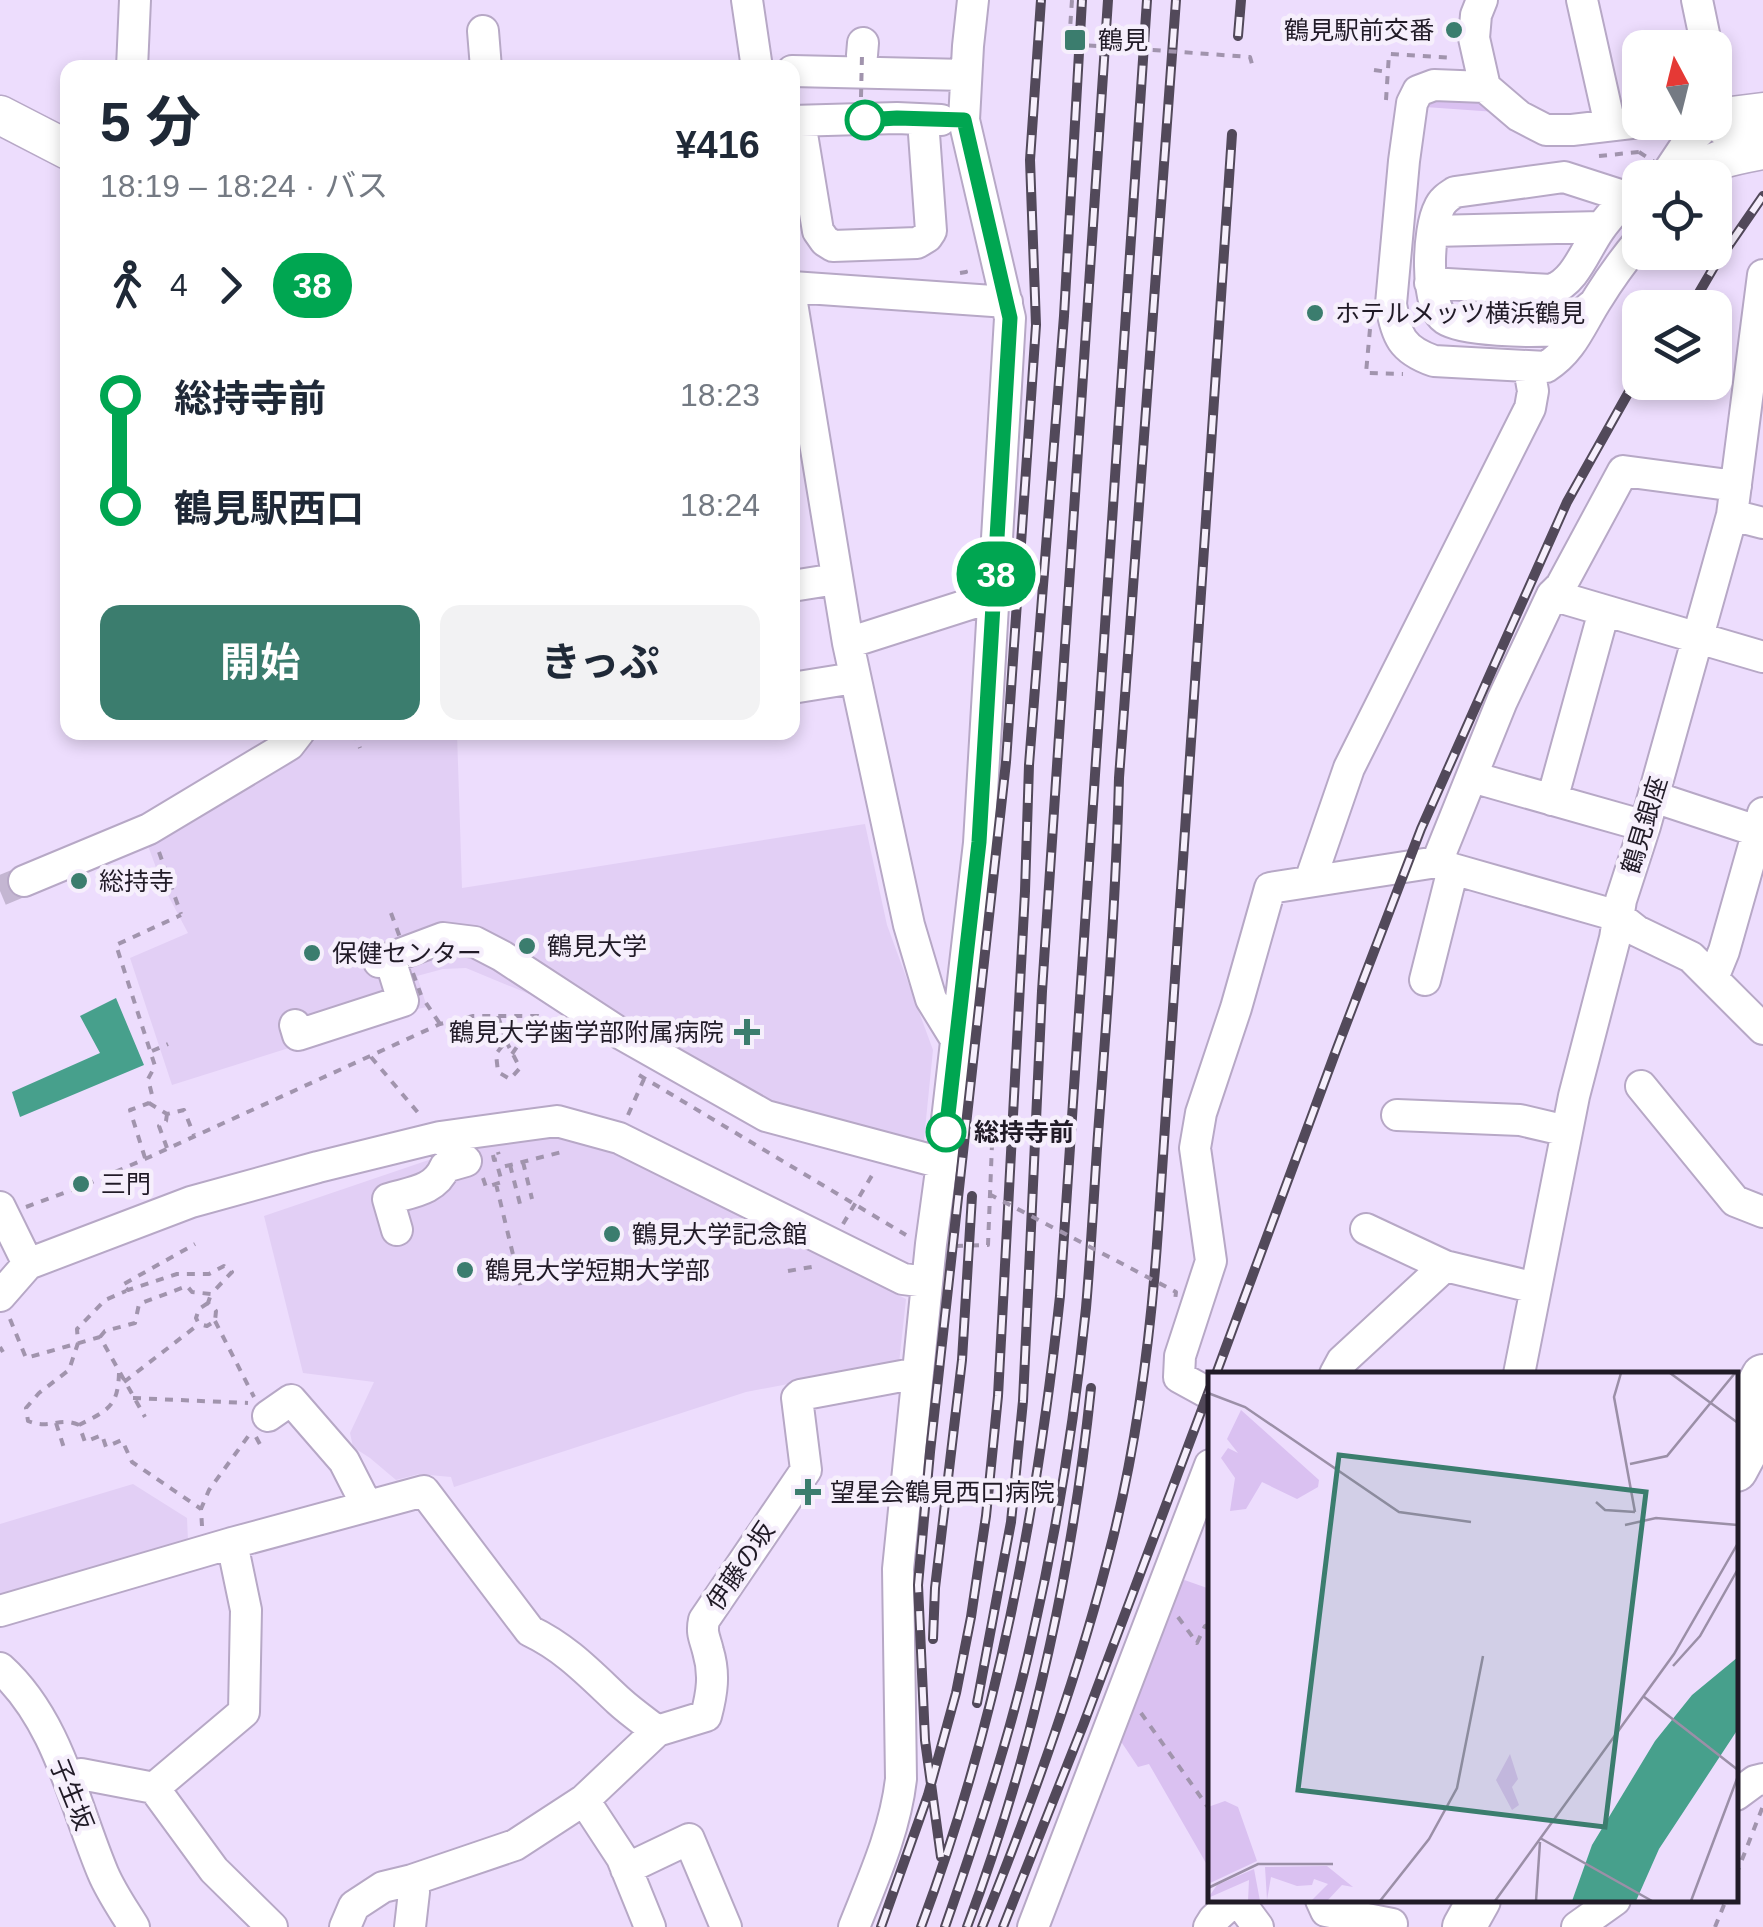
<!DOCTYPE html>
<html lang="ja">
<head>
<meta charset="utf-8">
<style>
	:root { --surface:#fff; --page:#f2f2f3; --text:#1f2937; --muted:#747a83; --accent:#3b7d6e }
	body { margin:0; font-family:Helvetica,"Noto Sans JP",sans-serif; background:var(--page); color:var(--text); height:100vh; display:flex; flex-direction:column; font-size:38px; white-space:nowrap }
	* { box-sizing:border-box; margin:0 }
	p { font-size:32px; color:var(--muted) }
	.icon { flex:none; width:55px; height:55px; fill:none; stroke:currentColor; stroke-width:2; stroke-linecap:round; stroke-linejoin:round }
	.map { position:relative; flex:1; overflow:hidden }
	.details { position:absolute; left:60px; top:60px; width:740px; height:680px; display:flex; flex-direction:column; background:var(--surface); border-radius:20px; box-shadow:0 5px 15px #0003 }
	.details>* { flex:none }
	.badge { padding:0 20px; border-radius:32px; font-size:35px; line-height:65px }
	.needle { width:65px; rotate:353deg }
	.buttons { position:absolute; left:1622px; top:30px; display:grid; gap:20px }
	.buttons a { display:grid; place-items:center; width:110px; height:110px; border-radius:20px; background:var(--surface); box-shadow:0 5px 15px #0003; font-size:50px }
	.map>.badge { position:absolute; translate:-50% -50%; box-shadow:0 0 0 5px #fff }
	.legs { display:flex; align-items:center; gap:15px; height:110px; padding:0 40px; font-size:32px }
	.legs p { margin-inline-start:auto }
	.headline { display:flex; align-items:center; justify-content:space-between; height:170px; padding:0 40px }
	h1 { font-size:55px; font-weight:700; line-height:75px }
	.action { display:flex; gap:20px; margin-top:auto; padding:20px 40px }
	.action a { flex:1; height:115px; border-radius:20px; background:var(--accent); color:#fff; font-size:40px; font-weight:700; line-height:115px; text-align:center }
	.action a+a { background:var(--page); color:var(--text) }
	ul { padding:0 40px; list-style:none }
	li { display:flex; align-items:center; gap:35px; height:110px; font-size:38px }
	li i { display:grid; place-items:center; width:15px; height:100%; margin:0 12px; background:currentColor }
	li i::after { content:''; width:25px; height:25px; margin:-12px; border:8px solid; border-radius:50%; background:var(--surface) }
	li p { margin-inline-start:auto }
	li:first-child i { background:linear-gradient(#0000 50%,currentColor 0) }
	li:last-child i { background:linear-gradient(currentColor 50%,#0000 0) }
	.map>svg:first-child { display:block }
	.built { fill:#e2cff5 }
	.green { fill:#dac1f1 }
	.water { fill:#47a08c }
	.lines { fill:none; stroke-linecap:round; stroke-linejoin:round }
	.minor-tunnel { stroke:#c4b6d2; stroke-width:30; stroke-dasharray:30 15; stroke-linecap:butt }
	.minor-casing { stroke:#b7a8c6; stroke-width:34 }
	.major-casing { stroke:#b7a8c6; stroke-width:41 }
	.highway-casing { stroke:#b7a8c6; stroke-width:46 }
	.path { stroke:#a194ad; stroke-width:4; stroke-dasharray:8 8; stroke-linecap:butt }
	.minor { stroke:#fff; stroke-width:30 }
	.major { stroke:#fff; stroke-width:38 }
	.highway { stroke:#fff; stroke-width:42 }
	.rail-casing { stroke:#52495a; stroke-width:10 }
	.rail { stroke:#f6effc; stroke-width:6; stroke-dasharray:19; stroke-linecap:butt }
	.path-bridge { stroke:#a194ad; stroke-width:4; stroke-dasharray:8 8; stroke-linecap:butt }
	.line-1-casing { stroke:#fff; stroke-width:22 }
	.line-1 { stroke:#00a651; stroke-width:15 }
	.poi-dot { fill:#3b7d6e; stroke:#f6effc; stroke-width:4 }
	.stop-1-dot { fill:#fff; stroke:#00a651; stroke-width:5 }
	.labels { text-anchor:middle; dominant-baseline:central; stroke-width:9; stroke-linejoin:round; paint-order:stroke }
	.poi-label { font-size:25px; fill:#211b27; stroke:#f6effc; text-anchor:start }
	.street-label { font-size:25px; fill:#211b27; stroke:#f6effc }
	.stop-label { font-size:25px; font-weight:bold; fill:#211b27; stroke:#f6effc; text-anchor:start }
	.inset-road { fill:none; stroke:#9b8fa7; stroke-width:2.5 }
	.view { fill:#3b7d6e; fill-opacity:0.15; stroke:#3b7d6e; stroke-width:5 }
	.inset-edge { fill:none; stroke:#211b27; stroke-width:5 }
</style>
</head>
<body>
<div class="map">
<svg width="1763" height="1927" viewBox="0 0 1763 1927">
	<rect width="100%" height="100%" fill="#edddfd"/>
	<path class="built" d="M309 733H457L462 888 865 824 887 925 933 1050 921 1169 855 1153 570 1011 466 968 443 969 417 976 427 1007 403 1012 172 1085 130 958 188 933 162 884 147 843Z
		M546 1128 611 1145 906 1299 899 1363 746 1392 454 1487 451 1477 419 1474 396 1480 370 1458 353 1447 350 1433 374 1382 303 1373 264 1216 461 1149Z
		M133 1484 187 1518 188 1541 0 1601V1524Z"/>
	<path class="green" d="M1448 96 1476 98 1496 112 1425 107 1432 101Z
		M1173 1576 1210 1589V1759L1207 1761 1210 1768V1870L1149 1764 1138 1767 1116 1734Z"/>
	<path class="water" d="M116 998 144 1065 20 1117 12 1092 100 1053 80 1016Z"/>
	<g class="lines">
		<path class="minor-tunnel" d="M0 891 24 881"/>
		<g class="minor-casing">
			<path id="minor" d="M747 0 757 68
				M1482 0 1476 15 1474 38 1485 87 1519 116 1546 130H1572L1640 122
				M1582 0 1610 125
				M1697 0 1707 48
				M483 31 486 68
				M862 55 863 43
				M132 68 135 0
				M792 71 966 75
				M1485 87 1434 85 1418 91 1412 103 1404 161 1391 304C1396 336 1402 350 1434 361L1546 367C1573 350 1581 324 1598 298 1611 277 1625 258 1640 240
				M792 121 897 118 941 120
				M800 122 818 231 825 241 833 246 917 243 927 237 931 231 923 120
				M1664 178 1686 145 1709 122
				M1433 231 1601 227
				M1430 283 1551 290C1576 281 1585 250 1600 229 1608 218 1617 208 1626 197
				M792 287 1007 302
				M792 303 848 643 909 925 931 999 955 1038
				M1590 307 1568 326 1554 330C1532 332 1463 331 1445 319 1424 305 1428 228 1439 208 1442 200 1449 196 1455 192L1564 177 1626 197H1640
				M1732 515 1763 523
				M792 586 836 579
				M1552 595 1763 657
				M848 643 995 596
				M792 688 854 678
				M1472 777 1645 826
				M1654 797 1763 833
				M1552 800 1604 611
				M1437 862 1502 701 1552 595 1561 586 1623 471 1736 486
				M24 881 149 829 289 745 299 732
				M1310 881 1349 768 1530 408 1533 391 1529 368
				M379 962 443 938 475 942 502 956 623 1035 766 1116 942 1163
				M1713 978 1724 951 1763 813
				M1425 980 1453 869
				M295 1025 298 1035 403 1001 390 959
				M1641 1086 1735 1201 1763 1212
				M1397 1115 1520 1120 1567 1131
				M0 1207 28 1264
				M1366 1229 1445 1266 1536 1288
				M397 1230 388 1199C411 1192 435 1191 445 1167L466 1161 440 1137
				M0 1296 28 1264 191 1202 318 1167 440 1137 557 1121 619 1138 903 1279 927 1282
				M1335 1374 1342 1361 1445 1266
				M1519 1374 1574 1096 1615 938 1621 900 1645 826 1732 515 1763 275
				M1210 1394 1179 1377 1180 1356 1211 1261 1195 1148 1201 1113 1236 1008 1270 888 1437 862 1453 869 1618 916 1637 931 1691 957 1763 1029
				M268 1416 291 1400 344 1461 367 1506
				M0 1611 232 1543 424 1491 530 1631C566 1648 590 1674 619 1701 631 1712 644 1721 657 1731
				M0 1668C58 1720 74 1804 103 1873 111 1892 123 1909 134 1927
				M69 1779 81 1774 154 1788 214 1870 272 1927
				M154 1788 244 1712 246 1610 232 1543
				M1736 1795 1755 1781 1763 1779
				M584 1800 622 1858 650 1927
				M626 1869 689 1839 726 1927
				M1238 1900 1258 1927
				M1321 1900 1326 1911 1392 1924
				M345 1927 354 1906 383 1887 412 1880 515 1845 584 1800 657 1731 706 1716C712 1693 715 1674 708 1651 705 1638 701 1634 704 1620L806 1470 797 1398 800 1395 918 1373
				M410 1927 414 1892 412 1880
				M854 1927C873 1879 895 1831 901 1779L898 1569 931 1244 942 1163 979 843 1010 318 964 120 968 46 973 0
				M1033 1927 1210 1465
				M1209 1927 1214 1919 1235 1900
				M1577 1927 1615 1900"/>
		</g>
		<g class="major-casing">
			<path id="major" d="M0 115 68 150
				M1715 118 1763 112
				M1715 119 1737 136 1763 142
				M1689 178C1709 159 1737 155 1763 150"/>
		</g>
		<g class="highway-casing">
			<path id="highway" d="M1736 1427 1763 1376
				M1736 1470 1763 1419
				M1464 1927 1479 1900"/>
		</g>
		<path class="path" d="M1374 70 1388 72
			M1386 100 1389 54 1453 58
			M1599 156 1639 152
			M960 273 966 272 963 265
			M1370 329 1366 373 1403 374
			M354 732 360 748
			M159 852 181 914
			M426 1003 440 1024
			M498 1016 506 1041 496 1054 498 1072 510 1079 520 1068 506 1041
			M152 1051 168 1044
			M512 1054 538 1016
			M371 1057 420 1115
			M639 1075 906 1235
			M149 1103 167 1114 184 1110 194 1135
			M628 1115 644 1079
			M167 1148 159 1126 166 1121 167 1114
			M493 1155 494 1160 500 1159 498 1152
			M145 1158 130 1110 149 1103 152 1095 148 1079 155 1066 116 945 181 915
			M523 1162 532 1199
			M510 1165 520 1204
			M483 1178 486 1187 502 1182 498 1168 566 1151
			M496 1184 522 1292
			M26 1207 83 1186 145 1159 440 1024 473 1016H538L584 1042
			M843 1224 874 1172
			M955 1246 988 1245 992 1144 967 1141
			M788 1271 817 1266
			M208 1303 199 1309 196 1318 199 1324 207 1326 215 1321 216 1311 208 1303 211 1294
			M10 1319 26 1358 100 1337 145 1417
			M215 1321 254 1397
			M100 1337 105 1331 135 1323 139 1304 187 1286 192 1292 211 1294 232 1272 224 1266 209 1274H177L128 1290 122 1285 195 1244
			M0 1347 3 1352
			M119 1373C118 1407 108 1410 79 1425L85 1442 102 1435 106 1447 122 1440 132 1462 201 1509
			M124 1382 199 1324
			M133 1398 248 1403
			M56 1423 64 1448
			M79 1425C60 1416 50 1430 28 1421L26 1408 39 1393 69 1370 78 1343 77 1329 105 1300 126 1291
			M256 1437 263 1450
			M202 1526 201 1509 209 1490 252 1431
			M1178 1617 1197 1643 1205 1626 1210 1624
			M1141 1713 1210 1810
			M1736 1875 1763 1806
			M1715 1927 1726 1900"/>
		<use href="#minor" class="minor"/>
		<use href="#major" class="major"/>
		<use href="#highway" class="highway"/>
		<g class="rail-casing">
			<path id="rail" d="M1238 36 1241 0
				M1690 308 1714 267 1763 196
				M1216 1374 1337 1048 1421 829 1567 502 1640 372
				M933 1639 935 1588 962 1360 972 1196
				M977 1703 1011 1522 1023 1401 1042 991 1108 0
				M941 1857 925 1740 918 1585 930 1452 1006 762 1036 325 1030 160 1041 0
				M881 1927 928 1795 956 1693 971 1617 986 1516 998 1396 1025 891 1029 765 1064 316 1082 0
				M921 1927C997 1723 1037 1512 1060 1296L1147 0
				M945 1927C979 1829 1012 1731 1034 1629 1058 1524 1075 1415 1086 1308 1091 1250 1094 1192 1098 1134 1107 1015 1116 897 1119 778L1176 0
				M967 1927C1032 1754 1072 1571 1091 1388
				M982 1927C1033 1800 1080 1671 1113 1538 1138 1437 1151 1334 1158 1230L1232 134
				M1003 1927 1084 1723 1210 1388"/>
		</g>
		<use href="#rail" class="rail"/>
		<path class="path-bridge" d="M1072 0 1069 44 1250 57 1252 64
			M861 97 862 55
			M1639 152 1679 178
			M391 913 421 995
			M989 1194 1176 1292 1175 1301"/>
	</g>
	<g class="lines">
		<g class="line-1-casing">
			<path id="line-1" d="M865 120 897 118 964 120 1010 318 979 842 946 1132"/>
		</g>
		<use href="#line-1" class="line-1"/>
	</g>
	<g class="poi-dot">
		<circle cx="1454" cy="30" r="10"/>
		<rect x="1063" y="28" width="24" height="24" rx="5"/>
		<circle cx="1315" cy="313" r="10"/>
		<circle cx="79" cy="881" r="10"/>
		<circle cx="527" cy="946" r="10"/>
		<circle cx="312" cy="953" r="10"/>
		<path d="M742 1017h10v10h10v10h-10v10h-10v-10h-10v-10h10z"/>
		<circle cx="81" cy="1184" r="10"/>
		<circle cx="612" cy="1234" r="10"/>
		<circle cx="465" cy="1270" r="10"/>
		<path d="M803 1477h10v10h10v10h-10v10h-10v-10h-10v-10h10z"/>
	</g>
	<g class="stop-1-dot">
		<circle cx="865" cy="120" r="18"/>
		<circle cx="946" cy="1132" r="18"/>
	</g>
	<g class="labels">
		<g class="poi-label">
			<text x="1434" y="30" text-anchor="end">鶴見駅前交番</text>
			<text x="1098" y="40">鶴見</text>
			<text x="1335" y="313">ホテルメッツ横浜鶴見</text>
			<text x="99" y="881">総持寺</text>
			<text x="547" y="946">鶴見大学</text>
			<text x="332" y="953">保健センター</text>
			<text x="724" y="1032" text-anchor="end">鶴見大学歯学部附属病院</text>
			<text x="101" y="1184">三門</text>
			<text x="632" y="1234">鶴見大学記念館</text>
			<text x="485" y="1270">鶴見大学短期大学部</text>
			<text x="830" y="1492">望星会鶴見西口病院</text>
		</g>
		<g class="street-label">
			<text transform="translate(1644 825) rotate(-73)">鶴見銀座</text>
			<text transform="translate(740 1566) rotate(-56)">伊藤の坂</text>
			<text transform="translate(72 1794) rotate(68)">子生坂</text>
		</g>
		<g class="stop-label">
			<text x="974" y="1132">総持寺前</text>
		</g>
	</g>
	<g transform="translate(1208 1372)">
		<rect width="530" height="530" fill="#edddfd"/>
		<path d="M33 38 111 108 110 115 89 127 54 110 38 137 22 139 27 106 13 86 20 76 30 81 19 67ZM302 382 310 407 304 415 311 433 304 438 288 408ZM17 429 30 435 49 489 0 512V435ZM119 494 145 515 134 513 119 529H103L120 512 106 507 104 513 89 514 63 505 59 528 57 495ZM46 497 52 529H40L41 508 0 526 9 513Z" fill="#dac1f1"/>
		<path d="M530 285V357L451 477 428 529H364L384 473 447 369 484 323Z" fill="#47a08c"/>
		<path class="inset-road" d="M413 1 406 25 427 140M462 1 530 51M0 21 37 35 191 140 263 150M422 92 459 84 527 1M388 130 397 138 427 140M417 153 448 146 530 153M465 294 492 264 530 197M435 324 530 398M332 466 444 529M0 516 50 492H125M172 529 221 467 249 416 275 284M287 529 466 282 530 171M328 529 332 470M483 529 530 404"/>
		<path class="view" d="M131 83 438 120 397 455 90 418Z"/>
		<rect width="530" height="530" class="inset-edge"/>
	</g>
</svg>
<div class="buttons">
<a><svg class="needle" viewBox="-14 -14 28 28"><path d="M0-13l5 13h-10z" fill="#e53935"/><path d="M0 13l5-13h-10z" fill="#747a83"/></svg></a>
<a><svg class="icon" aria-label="locate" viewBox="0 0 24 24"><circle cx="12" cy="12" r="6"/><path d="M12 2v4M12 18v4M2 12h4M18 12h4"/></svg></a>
<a><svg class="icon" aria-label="layers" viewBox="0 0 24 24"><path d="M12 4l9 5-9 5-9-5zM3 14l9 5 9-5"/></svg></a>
</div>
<b class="badge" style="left:996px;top:574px;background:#00a651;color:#fff">38</b>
<section class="details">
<div class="headline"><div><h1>5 分</h1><p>18:19 – 18:24 · バス</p></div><b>¥416</b></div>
<div class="legs"><svg class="icon" aria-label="walk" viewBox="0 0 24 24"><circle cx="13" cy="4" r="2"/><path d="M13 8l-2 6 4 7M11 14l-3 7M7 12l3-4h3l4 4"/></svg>4<svg class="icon" aria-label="forward" viewBox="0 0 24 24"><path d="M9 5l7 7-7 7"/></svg><b class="badge" style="background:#00a651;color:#fff">38</b></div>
<ul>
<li><i style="color:#00a651"></i><b>総持寺前</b><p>18:23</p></li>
<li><i style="color:#00a651"></i><b>鶴見駅西口</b><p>18:24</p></li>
</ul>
<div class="action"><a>開始</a><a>きっぷ</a></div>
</section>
</div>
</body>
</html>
